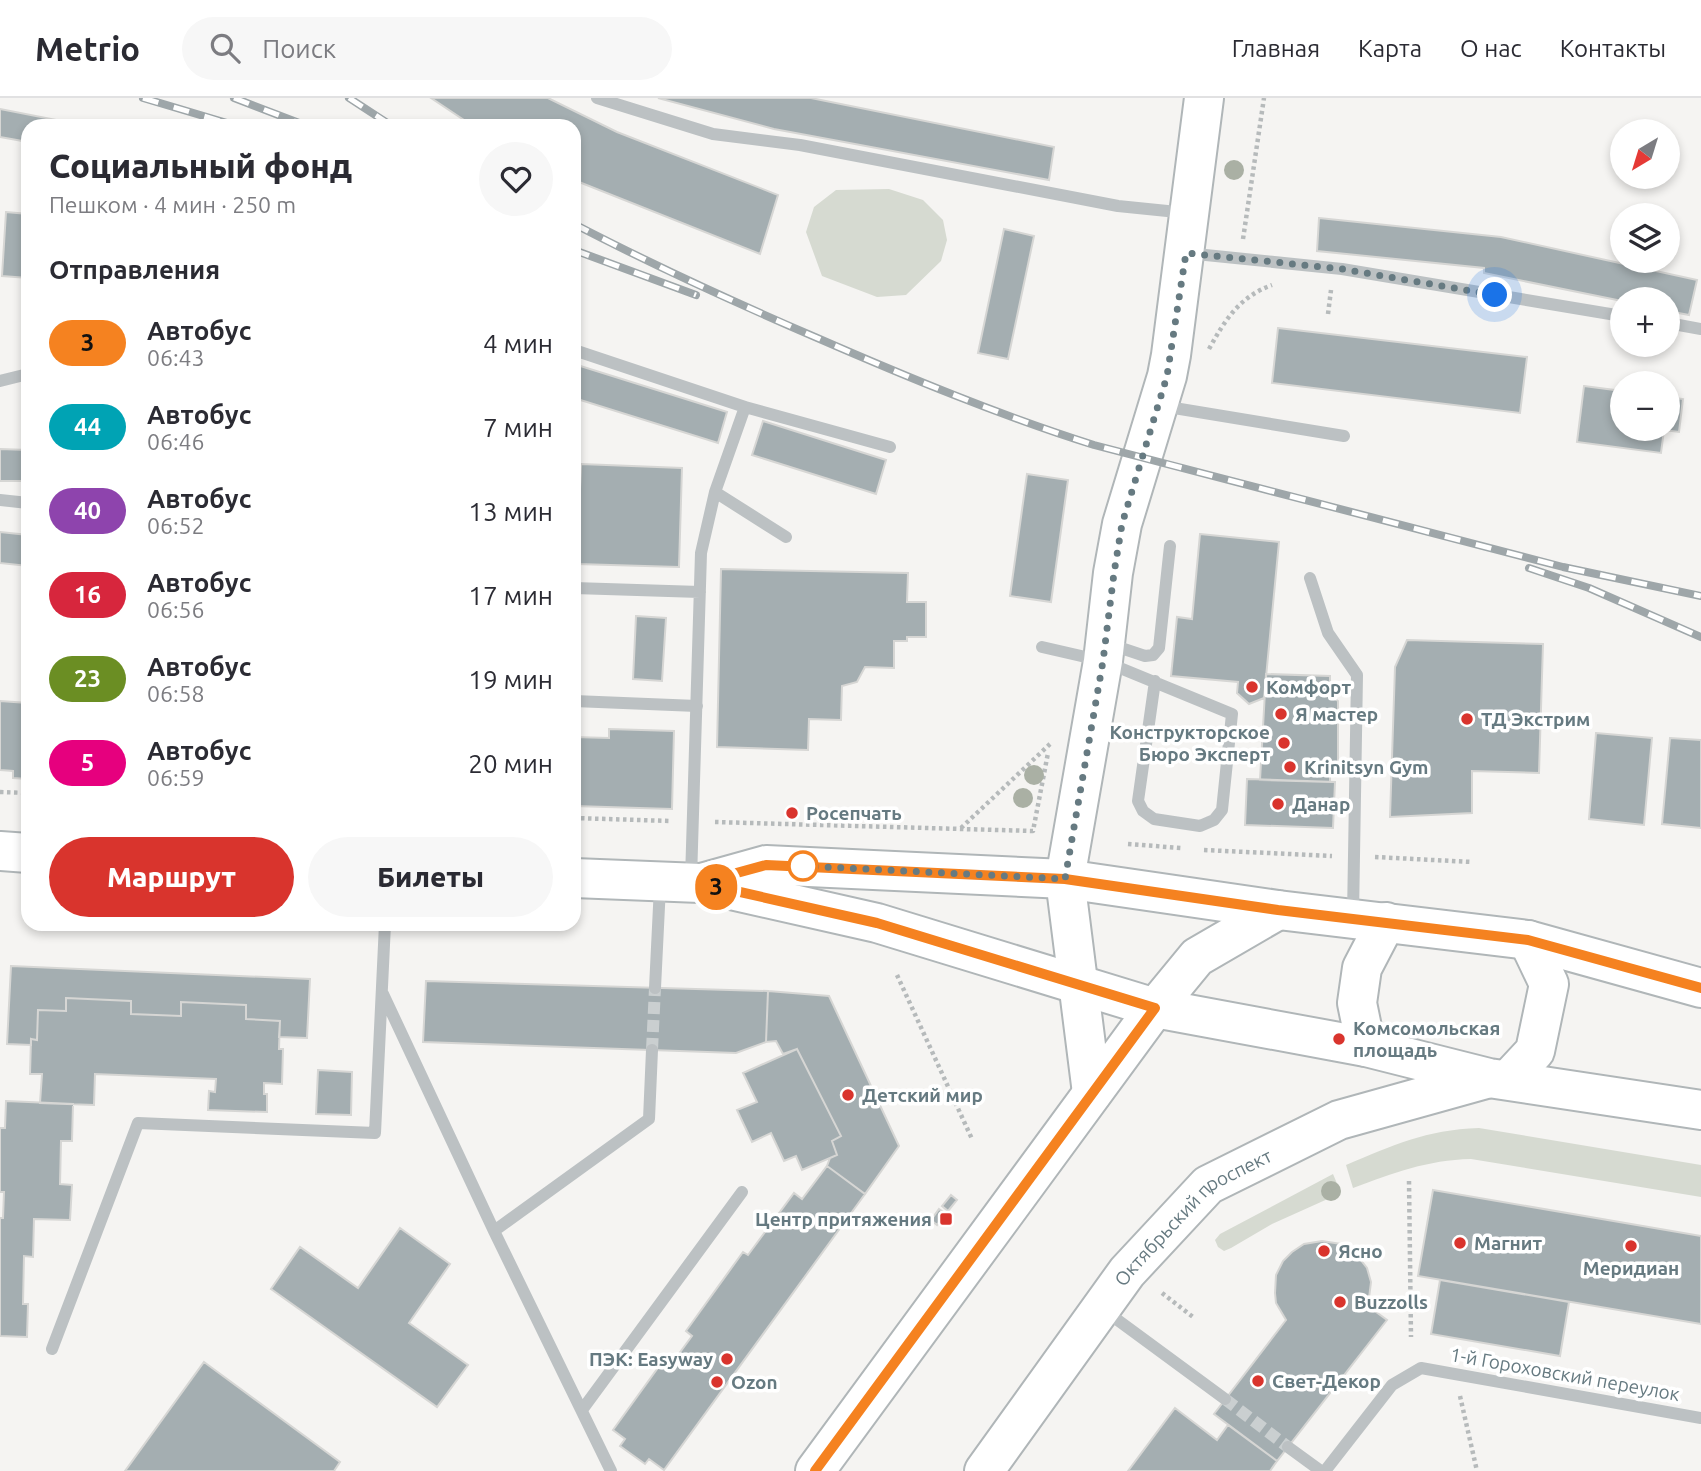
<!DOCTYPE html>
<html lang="ru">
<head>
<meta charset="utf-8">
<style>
	:root { --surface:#fff; --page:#f7f7f7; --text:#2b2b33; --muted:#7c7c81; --line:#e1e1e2; --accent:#d9342d }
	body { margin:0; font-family:Ubuntu,sans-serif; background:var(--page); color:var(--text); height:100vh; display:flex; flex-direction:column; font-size:26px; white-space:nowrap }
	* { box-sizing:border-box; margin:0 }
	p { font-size:23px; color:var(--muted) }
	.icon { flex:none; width:38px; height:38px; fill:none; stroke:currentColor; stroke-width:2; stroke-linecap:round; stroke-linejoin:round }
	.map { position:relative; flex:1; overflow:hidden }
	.side { position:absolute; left:21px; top:21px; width:560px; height:812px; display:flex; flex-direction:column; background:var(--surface); border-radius:21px; box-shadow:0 4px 10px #0003 }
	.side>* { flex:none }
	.badge { padding:0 14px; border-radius:23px; font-size:24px; line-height:46px }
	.needle { width:46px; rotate:218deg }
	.buttons { position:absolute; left:1610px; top:21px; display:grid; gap:14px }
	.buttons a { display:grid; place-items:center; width:70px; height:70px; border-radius:50%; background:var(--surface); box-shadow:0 4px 10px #0003; font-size:35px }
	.you { position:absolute; width:35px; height:35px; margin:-18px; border:5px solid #fff; border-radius:50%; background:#1a73e8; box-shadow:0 0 0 10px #1a73e833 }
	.map>.badge { position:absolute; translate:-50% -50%; box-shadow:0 0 0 4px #fff }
	h2 { padding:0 28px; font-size:26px; line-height:63px }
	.round { display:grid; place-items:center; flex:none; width:74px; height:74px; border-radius:37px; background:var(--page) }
	.overview { display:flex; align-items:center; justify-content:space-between; height:119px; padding:0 28px }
	h1 { font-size:33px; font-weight:800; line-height:52px }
	.button { display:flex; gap:14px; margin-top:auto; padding:14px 28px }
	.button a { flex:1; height:80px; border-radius:42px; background:var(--accent); color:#fff; font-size:28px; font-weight:800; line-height:80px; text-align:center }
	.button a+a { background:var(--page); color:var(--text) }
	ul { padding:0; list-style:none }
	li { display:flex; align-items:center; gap:21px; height:84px; padding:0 28px }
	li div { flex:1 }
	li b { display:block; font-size:26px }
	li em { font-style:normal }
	li .badge { min-width:77px; font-weight:700; text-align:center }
	header { display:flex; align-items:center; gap:42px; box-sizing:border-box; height:98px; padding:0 35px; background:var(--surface); border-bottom:2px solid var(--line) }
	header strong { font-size:33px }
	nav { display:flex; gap:38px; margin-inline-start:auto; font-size:24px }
	.search { width:490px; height:63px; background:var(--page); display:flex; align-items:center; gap:18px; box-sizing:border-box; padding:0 24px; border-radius:38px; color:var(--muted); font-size:26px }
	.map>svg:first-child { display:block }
	.green { fill:#d6dad1 }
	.building { fill:#a4aeb1; stroke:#d6d6d4; stroke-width:2 }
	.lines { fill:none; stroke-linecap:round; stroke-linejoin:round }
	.minor-tunnel { stroke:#cacfd0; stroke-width:12; stroke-dasharray:12 6; stroke-linecap:butt }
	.major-casing { stroke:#b0b6b8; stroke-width:42 }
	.path { stroke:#b6babb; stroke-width:4.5; stroke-dasharray:3.5 3.5; stroke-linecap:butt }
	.minor { stroke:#bcc1c3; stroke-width:12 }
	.major { stroke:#fff; stroke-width:38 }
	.rail-casing { stroke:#9ea6a9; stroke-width:8 }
	.rail { stroke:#fff; stroke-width:5; stroke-dasharray:16; stroke-linecap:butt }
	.tree { fill:#aab0a4 }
	.line-casing { stroke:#fff; stroke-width:16 }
	.line { stroke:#f58220; stroke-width:10 }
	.walk { stroke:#667a81; stroke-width:7; stroke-dasharray:0 12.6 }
	.poi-dot { fill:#d9342d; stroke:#fff; stroke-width:2.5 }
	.stop-dot { fill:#fff; stroke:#f58220; stroke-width:3.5 }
	.labels { text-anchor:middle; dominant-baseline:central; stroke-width:7; stroke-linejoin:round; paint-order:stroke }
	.poi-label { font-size:19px; font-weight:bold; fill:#667a81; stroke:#fff; text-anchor:start }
	.street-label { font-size:19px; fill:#667a81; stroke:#fff }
</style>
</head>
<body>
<header>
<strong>Metrio</strong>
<div class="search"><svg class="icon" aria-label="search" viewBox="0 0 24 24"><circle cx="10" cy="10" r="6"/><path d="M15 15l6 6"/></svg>Поиск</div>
<nav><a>Главная</a><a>Карта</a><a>О нас</a><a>Контакты</a></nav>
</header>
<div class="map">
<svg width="1701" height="1373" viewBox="0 0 1701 1373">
	<rect width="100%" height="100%" fill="#f5f4f2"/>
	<path class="green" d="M889 91 923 102 943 122 947 142 941 163 906 197 877 199 822 178 806 134 814 109 836 92Z
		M1479 1030 1701 1067V1099L1471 1061C1427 1062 1394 1075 1353 1090L1346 1067C1394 1047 1425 1032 1479 1030Z
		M1333 1076 1341 1095 1272 1126 1231 1150 1224 1153 1218 1149 1215 1142 1220 1136Z"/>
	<path class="building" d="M431 0H548L617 34 778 97 760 156 574 82V28H473Z
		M658 0H811L1054 49 1049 82 774 31Z
		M0 11 82 27V28H28V44L0 39Z
		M6 114 28 116V180L2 178Z
		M1319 120 1501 139 1697 182 1689 217 1668 213V201L1622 203 1484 175V170L1317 153Z
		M1004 131 1034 138 1008 261 978 255Z
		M1278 230 1527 259 1520 315 1272 285Z
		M574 266 727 314 718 345 574 300Z
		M1584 288 1622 293V331H1668V299L1683 301 1679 334 1664 332 1661 355 1577 344Z
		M763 323 886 362 876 396 752 357Z
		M0 351 28 352V383H0Z
		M581 366 682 370 679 469 577 466Z
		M1027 376 1068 382 1051 504 1010 498Z
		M0 434 28 437V468L0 465Z
		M1200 436 1279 444 1264 600 1249 606 1237 595 1238 584 1171 578 1177 519 1192 521Z
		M721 471 908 475 907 504H926V539H907V543H894V570L865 569 857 584 842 588 841 622 809 621 808 652 717 649Z
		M636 518 666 520 662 583 633 581Z
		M1407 542 1543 546 1539 675 1472 673V715L1390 719 1395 569Z
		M1266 576 1330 578V598L1338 603V665L1330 673V684L1260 682Z
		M0 603 28 605V681L13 680V673L0 672Z
		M609 631 674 633 672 711 574 708V639L609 640Z
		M1596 635 1652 640 1644 727 1589 721Z
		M1670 640 1701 642V730L1662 726Z
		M1247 681 1335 684 1333 730 1245 727Z
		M11 868 310 881 307 940 279 939 280 923 246 921V907L181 904V918L131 916V903L66 900V913L38 912 37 942 31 941V947L7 946Z
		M426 883 768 893 766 944 736 955 423 944Z
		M768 893 829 898 899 1048 865 1096 827 1068 830 1060 837 1057 832 1043 841 1038 797 951 783 956 776 943 766 944Z
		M66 900 131 903V916L181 918V904L246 907V921L280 923 279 951H283L282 986 264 985V996H267V1014L208 1012 209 993 215 994 216 981 95 976 94 1007 40 1005 42 976H30L31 941 37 942 38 912 66 913Z
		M797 951 841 1038 832 1043 837 1057 802 1072 796 1058 784 1063 771 1035 752 1044 737 1012 757 1004 743 975Z
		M318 972 352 974 351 1017 316 1016Z
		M6 1003 73 1006 72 1043H61L60 1086 72 1087 70 1122 34 1121 33 1159 24 1158 23 1206H28L27 1239 0 1238V1120H3L4 1094H0V1030H5Z
		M827 1068 865 1096 664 1372 649 1361 645 1366 620 1348 625 1341 613 1332 668 1256 675 1261 692 1238 686 1233 743 1154 748 1157 794 1095 802 1101Z
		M1433 1092 1701 1138V1226L1418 1178Z
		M951 1097 957 1102 948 1113 942 1108Z
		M939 1111 946 1116 937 1127 931 1122Z
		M400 1130 450 1166 409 1225 468 1267 437 1309 271 1191 300 1149 358 1190Z
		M1322 1143 1341 1146 1356 1156 1367 1170 1371 1184 1368 1208 1387 1222 1277 1363 1214 1316 1286 1222 1276 1205 1275 1195 1276 1177 1283 1163 1292 1154 1304 1146Z
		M1440 1182 1569 1204 1560 1258 1431 1236Z
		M204 1264 340 1364 334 1373H125Z
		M1175 1310 1217 1342 1228 1327 1277 1363 1270 1373H1128Z"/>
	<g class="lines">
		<path class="minor-tunnel" d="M652 952 655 890
			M1225 1301 1288 1349"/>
		<g class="major-casing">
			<g id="major">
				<path d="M0 753 28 755"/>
				<path d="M574 780 700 785 877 825 1155 910 1366 949 1489 980 1701 1012"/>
				<path d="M705 784 766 767 1065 781 1278 812 1528 842 1701 890"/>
				<path d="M1366 949 1357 905 1362 870 1386 824"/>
				<path d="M1508 982 1535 953 1549 886 1528 842"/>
				<path d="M1092 995 1065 781 1103 563 1113 475 1122 426 1167 278 1171 257 1204 0"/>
				<path d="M815 1373 1155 910 1197 859 1278 812"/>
				<path id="s1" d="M984 1373 1127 1174 1208 1087 1339 1022 1486 981"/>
			</g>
		</g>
		<path class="path" d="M1243 141 1264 0
			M1328 216 1331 192
			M1209 251C1225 222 1239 199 1272 187
			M0 694 28 695
			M574 720 671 723
			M715 724 1033 733 1048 655
			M961 730 1050 646
			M1128 746 1181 750
			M1204 752 1332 758
			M1375 759 1472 764
			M897 877 972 1041
			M1409 1083 1411 1239
			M1162 1195 1193 1219
			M1460 1298 1477 1373"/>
		<path class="minor" d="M597 0 713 36 800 47 1118 108 1187 115
			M1186 155 1342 171 1622 218
			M1668 225 1701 231
			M574 252 745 309 890 349
			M0 283 28 276
			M1162 308 1344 338
			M715 394 786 439
			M0 402 28 405
			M1310 480 1328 535 1357 577 1353 818
			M574 490 700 494
			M1109 546 1145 558 1153 557 1159 550 1170 448
			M1042 549 1103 563 1232 616 1222 712 1214 722 1200 728 1154 721 1143 713 1138 703 1155 583
			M574 603 697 608
			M691 781 701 455 715 394 745 309
			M655 890 660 788
			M383 896 494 1133 611 1373
			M494 1133 649 1021 652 952
			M1104 1212 1225 1301
			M52 1251 138 1025 375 1035 385 826
			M582 1312 742 1094
			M1288 1349 1321 1373
			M1325 1373 1392 1287 1421 1270 1701 1320"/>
		<use href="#major" class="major"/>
		<g class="rail-casing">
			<path id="rail" d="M143 0 237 28
				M234 0 307 28
				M349 0 392 28
				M574 126C653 167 734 204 815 239 907 279 999 317 1094 347L1563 469 1701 498
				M574 152 696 197
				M1529 470 1589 490 1701 539"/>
		</g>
		<use href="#rail" class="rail"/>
	</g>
	<g class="tree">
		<circle cx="1234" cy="72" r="10"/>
		<circle cx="1034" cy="677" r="10"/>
		<circle cx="1023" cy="700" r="10"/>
		<circle cx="1331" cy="1093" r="10"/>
	</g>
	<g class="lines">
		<g class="line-casing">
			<path id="line" d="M815 1373 1155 910 877 825 700 785 766 767 1065 781 1278 812 1528 842 1701 890"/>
		</g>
		<use href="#line" class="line"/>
		<path class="walk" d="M803 768 1065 781 1103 563 1114 475 1122 426 1167 278 1186 155 1342 171 1495 197"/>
	</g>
	<g class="poi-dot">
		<circle cx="1252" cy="589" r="7"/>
		<circle cx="1281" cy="616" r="7"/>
		<circle cx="1467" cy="621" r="7"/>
		<circle cx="1284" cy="645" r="7"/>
		<circle cx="1290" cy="669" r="7"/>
		<circle cx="1278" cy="706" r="7"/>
		<circle cx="792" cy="715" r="7"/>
		<circle cx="1339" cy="941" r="7"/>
		<circle cx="848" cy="997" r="7"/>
		<rect x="939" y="1114" width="14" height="14" rx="3.5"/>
		<circle cx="1460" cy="1145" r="7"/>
		<circle cx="1631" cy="1148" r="7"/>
		<circle cx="1324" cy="1153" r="7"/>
		<circle cx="1340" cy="1204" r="7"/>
		<circle cx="727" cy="1261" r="7"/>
		<circle cx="1258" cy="1283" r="7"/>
		<circle cx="717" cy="1284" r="7"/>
	</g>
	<circle class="stop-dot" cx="803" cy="768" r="14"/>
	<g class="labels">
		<g class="poi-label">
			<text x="1266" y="589">Комфорт</text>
			<text x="1295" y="616">Я мастер</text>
			<text x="1481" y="621">ТД Экстрим</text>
			<text x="1270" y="634" text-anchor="end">Конструкторское<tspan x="1270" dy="22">Бюро Эксперт</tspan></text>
			<text x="1304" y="669">Krinitsyn Gym</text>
			<text x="1292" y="706">Данар</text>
			<text x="806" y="715">Росепчать</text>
			<text x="1353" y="930">Комсомольская<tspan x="1353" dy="22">площадь</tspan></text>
			<text x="862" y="997">Детский мир</text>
			<text x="932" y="1121" text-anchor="end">Центр притяжения</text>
			<text x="1474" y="1145">Магнит</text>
			<text x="1338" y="1153">Ясно</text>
			<text x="1631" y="1170" text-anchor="middle">Меридиан</text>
			<text x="1354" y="1204">Buzzolls</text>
			<text x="713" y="1261" text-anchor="end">ПЭК: Easyway</text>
			<text x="1272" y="1283">Свет-Декор</text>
			<text x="731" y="1284">Ozon</text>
		</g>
		<g class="street-label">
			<text stroke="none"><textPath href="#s1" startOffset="332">Октябрьский проспект</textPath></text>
			<text transform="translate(1565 1276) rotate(10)">1-й Гороховский переулок</text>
		</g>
	</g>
</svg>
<div class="buttons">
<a><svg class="needle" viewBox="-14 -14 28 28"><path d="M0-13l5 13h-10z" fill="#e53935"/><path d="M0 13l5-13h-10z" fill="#7c7c81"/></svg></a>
<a><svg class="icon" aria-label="layers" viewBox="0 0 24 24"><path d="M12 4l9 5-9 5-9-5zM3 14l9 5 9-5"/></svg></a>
<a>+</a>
<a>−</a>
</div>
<div class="you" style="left:1495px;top:197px"></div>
<b class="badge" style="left:716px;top:789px;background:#f58220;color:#111">3</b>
<section class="side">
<div class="overview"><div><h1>Социальный фонд</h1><p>Пешком · 4 мин · 250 m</p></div><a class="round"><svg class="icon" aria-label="heart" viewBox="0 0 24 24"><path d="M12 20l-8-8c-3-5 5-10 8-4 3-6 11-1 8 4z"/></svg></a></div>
<h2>Отправления</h2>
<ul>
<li><span class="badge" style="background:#f58220;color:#111">3</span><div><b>Автобус</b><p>06:43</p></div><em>4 мин</em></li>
<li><span class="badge" style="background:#00a3b4;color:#fff">44</span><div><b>Автобус</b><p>06:46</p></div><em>7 мин</em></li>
<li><span class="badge" style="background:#8e44ad;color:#fff">40</span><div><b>Автобус</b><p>06:52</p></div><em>13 мин</em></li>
<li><span class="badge" style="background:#d7263d;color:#fff">16</span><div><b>Автобус</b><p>06:56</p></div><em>17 мин</em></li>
<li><span class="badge" style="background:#6b8e23;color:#fff">23</span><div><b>Автобус</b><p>06:58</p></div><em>19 мин</em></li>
<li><span class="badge" style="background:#e6007e;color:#fff">5</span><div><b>Автобус</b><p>06:59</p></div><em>20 мин</em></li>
</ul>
<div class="button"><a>Маршрут</a><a>Билеты</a></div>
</section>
</div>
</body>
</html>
